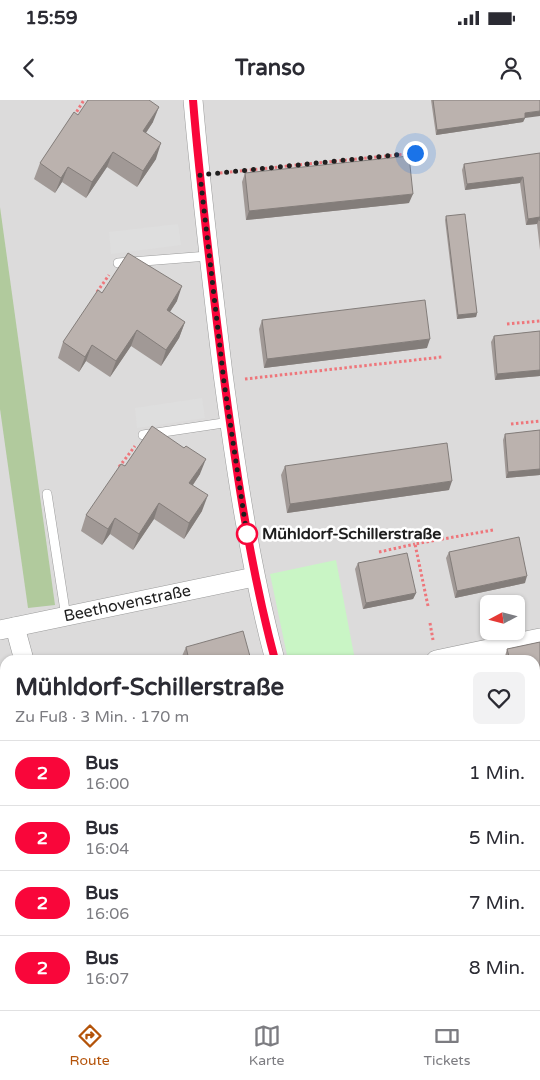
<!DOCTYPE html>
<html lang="de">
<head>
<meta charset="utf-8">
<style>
	:root { --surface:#fff; --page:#f2f2f3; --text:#2b2b33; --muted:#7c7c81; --line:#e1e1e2; --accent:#b45309 }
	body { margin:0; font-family:"Varela Round",sans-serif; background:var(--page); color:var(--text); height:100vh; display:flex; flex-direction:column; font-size:19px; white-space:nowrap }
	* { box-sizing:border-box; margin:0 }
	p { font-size:16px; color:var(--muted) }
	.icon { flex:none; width:28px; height:28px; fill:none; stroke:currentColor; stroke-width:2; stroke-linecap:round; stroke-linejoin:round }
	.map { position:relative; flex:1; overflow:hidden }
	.drawer { position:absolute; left:0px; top:555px; width:540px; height:355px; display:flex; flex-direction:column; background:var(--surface); border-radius:15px 15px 0 0; box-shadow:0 1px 4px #0004 }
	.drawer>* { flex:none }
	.badge { padding:0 10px; border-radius:16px; font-size:18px; line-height:32px }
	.needle { width:32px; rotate:263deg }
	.buttons { position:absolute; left:480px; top:495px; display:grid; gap:10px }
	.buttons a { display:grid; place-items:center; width:45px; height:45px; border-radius:8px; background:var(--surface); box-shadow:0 1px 4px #0004; font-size:25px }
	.you { position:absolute; width:25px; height:25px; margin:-12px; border:4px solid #fff; border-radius:50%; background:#1a73e8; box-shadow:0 0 0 8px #1a73e833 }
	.map>.badge { position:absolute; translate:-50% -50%; box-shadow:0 0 0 2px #fff }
	.round { display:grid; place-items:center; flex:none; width:52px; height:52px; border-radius:8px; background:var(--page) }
	.headline { display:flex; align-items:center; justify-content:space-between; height:85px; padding:0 15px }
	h1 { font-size:24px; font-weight:700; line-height:38px }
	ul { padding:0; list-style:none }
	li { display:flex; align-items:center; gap:15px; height:65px; padding:0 15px; border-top:1px solid var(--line) }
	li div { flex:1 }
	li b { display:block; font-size:19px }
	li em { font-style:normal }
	li .badge { min-width:55px; font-weight:700; text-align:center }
	.status { display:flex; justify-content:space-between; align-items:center; height:35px; padding:0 25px; background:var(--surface); direction:ltr }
	.status svg { height:14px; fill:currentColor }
	header { display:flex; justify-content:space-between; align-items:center; height:65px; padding:0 15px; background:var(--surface); font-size:22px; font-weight:700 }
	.tab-bar { display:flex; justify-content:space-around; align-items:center; height:70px; border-top:1px solid var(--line); background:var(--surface); font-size:14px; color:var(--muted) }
	.tab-bar a { display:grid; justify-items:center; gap:2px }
	.tab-bar .current { color:var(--accent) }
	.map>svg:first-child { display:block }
	.residential { fill:#dcdbdb; fill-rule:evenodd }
	.forest { fill:#b1ca9d }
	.park { fill:#c9f5c5 }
	.parking { fill:#dedede }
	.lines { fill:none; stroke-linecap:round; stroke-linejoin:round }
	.lane-casing { stroke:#9b9b9b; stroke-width:10 }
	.street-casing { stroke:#9b9b9b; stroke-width:20 }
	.path { stroke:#ee767b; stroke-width:3; stroke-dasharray:2.5 2.5; stroke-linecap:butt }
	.lane { stroke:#fff; stroke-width:9 }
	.street { stroke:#fff; stroke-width:19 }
	.wall { fill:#a19996 }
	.shaded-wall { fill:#837d7a }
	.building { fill:#bbb2ae; stroke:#837d7a }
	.line-casing { stroke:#fff; stroke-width:11 }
	.line { stroke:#f9063a; stroke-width:8 }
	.walk { stroke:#1e1e1e; stroke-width:5; stroke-dasharray:0 9 }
	.stop-dot { fill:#fff; stroke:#f9063a; stroke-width:2.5 }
	.labels { text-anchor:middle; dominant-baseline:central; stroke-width:5; stroke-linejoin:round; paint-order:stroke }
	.stop-label { font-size:16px; font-weight:bold; fill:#1e1e1e; stroke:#fff; text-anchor:start }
	.street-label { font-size:16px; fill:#1e1e1e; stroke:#fff }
</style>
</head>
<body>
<div class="status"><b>15:59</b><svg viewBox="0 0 49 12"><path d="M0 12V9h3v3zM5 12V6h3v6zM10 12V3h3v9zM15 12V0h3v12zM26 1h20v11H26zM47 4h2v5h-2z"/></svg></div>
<header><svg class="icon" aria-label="back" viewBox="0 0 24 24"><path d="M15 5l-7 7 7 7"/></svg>Transo<svg class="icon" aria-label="person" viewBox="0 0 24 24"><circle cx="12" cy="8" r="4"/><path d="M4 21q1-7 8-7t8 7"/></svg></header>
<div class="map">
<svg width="540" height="910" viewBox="0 0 540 910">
	<rect width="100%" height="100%" fill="#eeeae5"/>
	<path class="residential" d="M0 0H540V910H0ZM489 504H516V531H489ZM5 560H535V905H5Z"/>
	<path class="forest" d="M0 107 55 505 28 508 0 309Z"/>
	<path class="park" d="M336 460 355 560H288L270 474Z"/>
	<path class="parking" d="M178 124 181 145 111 154 109 132Z
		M202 298 205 318 137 328 135 308Z"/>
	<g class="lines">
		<g class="lane-casing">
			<path id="lane" d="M118 163 208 156
				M143 335 230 322
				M47 394 66 517
				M510 905 512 910"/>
		</g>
		<g class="street-casing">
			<g id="street">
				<path d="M193 0C201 92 212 183 223 274 236 370 250 466 275 560"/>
				<path d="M15 527 24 560"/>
				<path id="s1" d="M0 530 254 477"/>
				<path d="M436 560 540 538"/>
				<path d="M535 774 540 773"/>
				<path d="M0 775 5 774"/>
				<path d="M398 905 400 910"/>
			</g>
		</g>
		<path class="path" d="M74 16 84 0
			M220 73 415 53
			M97 192 109 175
			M507 224 540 221
			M245 279 442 257
			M511 324 540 321
			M119 367 135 346
			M379 452 415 444
			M428 506 415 444 493 430
			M430 523 433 540"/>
		<use href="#lane" class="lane"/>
		<use href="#street" class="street"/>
	</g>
	<path class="wall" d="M431 0H540L525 18 523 22 436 35Z
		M78 15 153 22 146 33 156 59 137 87 107 67 86 98 62 82 55 93 34 79 40 63Z
		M540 53V150L537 124 526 125 520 83 465 90 462 70 464 64Z
		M245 73 409 103 246 120 242 82Z
		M446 116 477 213 476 217 457 219 445 120Z
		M102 193 177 201 170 212 185 222 179 238 161 266 131 246 110 277 86 261 79 272 58 258 63 242Z
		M262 220 427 248 264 268 259 229Z
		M540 231V276L495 280 491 242 494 236Z
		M540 330V375L506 378 503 340 505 334Z
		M125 366 200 374 193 385 202 411 184 439 154 419 133 450 110 434 102 445 81 431 86 415Z
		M285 366 449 390 287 413 281 375Z
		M449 452 525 483 455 498 446 458Z
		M358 463 416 493 413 499 363 509 355 469Z
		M540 542V656L535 657V560H504L507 549Z
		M186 547 251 560H184L182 556Z
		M443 905 485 910H441Z"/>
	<path class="shaded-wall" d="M159 7 153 22 137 46 143 31Z
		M540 11V16L525 18 523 22 436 35 437 30 525 13Z
		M161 43 156 59 137 87 143 71Z
		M113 52 107 67 86 98 92 82Z
		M68 67 62 82 55 93 61 78Z
		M523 77 520 83 465 90 467 84Z
		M413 94 409 103 246 120 249 111Z
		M540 117 537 124 526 125 528 119Z
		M182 186 177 201 161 225 167 210Z
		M477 213 476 217 457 219 458 215Z
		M185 222 179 238 161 266 166 250Z
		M137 230 131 246 110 277 116 261Z
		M430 239 427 248 264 268 267 259Z
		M92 245 86 261 79 272 85 257Z
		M540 270V276L495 280 497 274Z
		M206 359 200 374 184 398 189 383Z
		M540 369V375L506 378 508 372Z
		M452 381 449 390 287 413 290 404Z
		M208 395 202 411 184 439 189 423Z
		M159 403 154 419 133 450 139 434Z
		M115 418 110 434 102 445 108 429Z
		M527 476 525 483 455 498 457 491Z
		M416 493 413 499 363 509 366 503Z
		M540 646V656L535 657V648Z
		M5 742V750L0 752V743Z
		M540 746V752L535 753V747Z
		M540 824 537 830 535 831V825Z
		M149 905 147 910H137Z
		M332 905H344L331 910Z"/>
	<path class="building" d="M88 0H149L159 7 143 31 161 43 143 71 113 52 92 82 68 67 61 78 40 63 74 12 78 15Z
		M433 0H540V11L525 13V18L437 30Z
		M540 53V121V117L528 119 523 77 467 84 464 64Z
		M409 56 413 94 249 111 245 73Z
		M465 114 477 213 458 215 446 116Z
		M128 153 182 186 167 210 185 222 166 250 137 230 116 261 92 245 85 257 63 242 98 190 102 193Z
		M425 200 430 239 267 259 262 220Z
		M540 231V270L497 274 494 236Z
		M152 326 184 348 186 346 206 359 189 383 208 395 189 423 159 403 139 434 115 418 108 429 86 415 121 364 125 366Z
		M540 330V369L508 372 505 334Z
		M447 343 452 381 290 404 285 366Z
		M519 437 527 476 457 491 449 452Z
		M407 453 416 493 366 503 358 463Z
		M243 531 251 560H189L186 547Z
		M540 542V646L535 648V560H510L507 549Z
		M5 670V742L0 743V671Z
		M540 714V746L535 747V715Z
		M535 800 540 824 535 825Z
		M5 901V905H149L137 910H0V903Z
		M149 905H221L222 910H151Z
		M443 905H483L485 910H445Z"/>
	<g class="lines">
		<g class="line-casing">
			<path id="line" d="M193 0C200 88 211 175 222 263 235 363 249 462 275 560"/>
		</g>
		<use href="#line" class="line"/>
		<path class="walk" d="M247 434 248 442 224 282 200 75 415 53"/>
	</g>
	<circle class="stop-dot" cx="247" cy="434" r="10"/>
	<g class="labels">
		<g class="stop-label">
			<text x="262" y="434">Mühldorf-Schillerstraße</text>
		</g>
		<g class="street-label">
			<text stroke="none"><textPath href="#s1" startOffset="130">Beethovenstraße</textPath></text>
		</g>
	</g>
</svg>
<div class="buttons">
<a><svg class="needle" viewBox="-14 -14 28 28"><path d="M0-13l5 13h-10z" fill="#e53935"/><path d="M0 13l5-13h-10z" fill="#7c7c81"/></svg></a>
</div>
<div class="you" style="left:415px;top:53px"></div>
<section class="drawer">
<div class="headline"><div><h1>Mühldorf-Schillerstraße</h1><p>Zu Fuß · 3 Min. · 170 m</p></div><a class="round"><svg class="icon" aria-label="heart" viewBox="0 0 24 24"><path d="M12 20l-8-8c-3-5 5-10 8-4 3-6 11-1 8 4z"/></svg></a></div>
<ul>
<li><span class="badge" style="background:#f9063a;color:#fff">2</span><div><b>Bus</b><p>16:00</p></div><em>1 Min.</em></li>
<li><span class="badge" style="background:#f9063a;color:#fff">2</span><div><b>Bus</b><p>16:04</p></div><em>5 Min.</em></li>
<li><span class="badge" style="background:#f9063a;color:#fff">2</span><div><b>Bus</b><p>16:06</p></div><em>7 Min.</em></li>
<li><span class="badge" style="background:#f9063a;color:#fff">2</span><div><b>Bus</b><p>16:07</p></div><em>8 Min.</em></li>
</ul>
</section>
</div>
<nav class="tab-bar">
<a class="current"><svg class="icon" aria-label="directions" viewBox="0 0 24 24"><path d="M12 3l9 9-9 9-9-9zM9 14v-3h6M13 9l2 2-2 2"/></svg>Route</a>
<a><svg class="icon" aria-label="map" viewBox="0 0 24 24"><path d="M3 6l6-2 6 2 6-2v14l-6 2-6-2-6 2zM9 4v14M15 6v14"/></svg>Karte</a>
<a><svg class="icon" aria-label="tickets" viewBox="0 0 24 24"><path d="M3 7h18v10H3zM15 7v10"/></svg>Tickets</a>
</nav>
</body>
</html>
